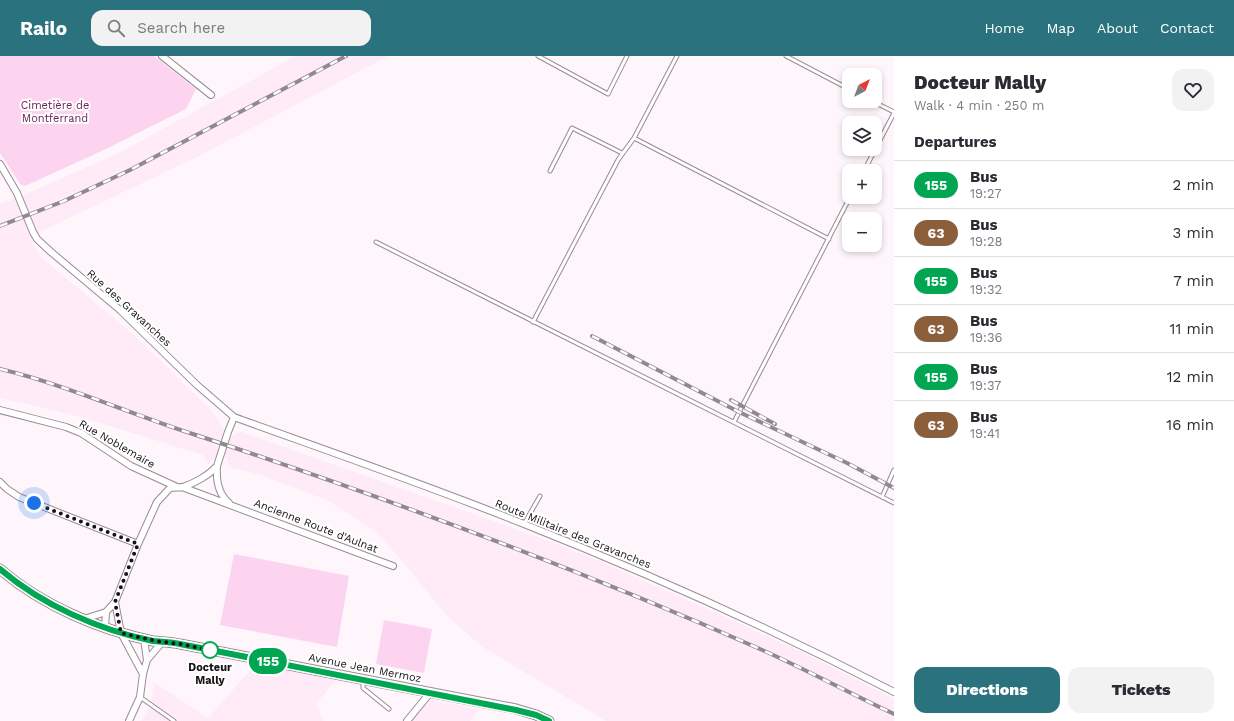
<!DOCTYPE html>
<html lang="en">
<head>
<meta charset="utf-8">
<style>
	:root { --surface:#fff; --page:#f2f2f3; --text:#2b2b33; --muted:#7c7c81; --line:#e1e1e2; --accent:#2a727d }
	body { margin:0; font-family:"Work Sans",sans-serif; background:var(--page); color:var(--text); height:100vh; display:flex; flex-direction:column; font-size:15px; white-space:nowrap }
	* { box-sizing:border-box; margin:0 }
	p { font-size:13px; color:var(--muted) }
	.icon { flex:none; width:22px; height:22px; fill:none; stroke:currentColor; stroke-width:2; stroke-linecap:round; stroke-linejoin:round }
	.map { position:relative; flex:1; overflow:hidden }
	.drawer { display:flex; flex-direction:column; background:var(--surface); width:340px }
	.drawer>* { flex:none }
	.badge { padding:0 8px; border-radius:13px; font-size:14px; line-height:26px }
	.needle { width:26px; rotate:42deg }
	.fabs { position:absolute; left:842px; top:12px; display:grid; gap:8px }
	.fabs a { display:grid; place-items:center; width:40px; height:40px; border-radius:8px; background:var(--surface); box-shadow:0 2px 6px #0003; font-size:20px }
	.you { position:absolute; width:20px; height:20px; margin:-10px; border:3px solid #fff; border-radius:50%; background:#1a73e8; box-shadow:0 0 0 6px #1a73e833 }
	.map>.badge { position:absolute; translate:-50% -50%; box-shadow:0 0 0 2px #fff }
	h2 { padding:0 20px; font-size:15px; line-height:36px }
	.round { display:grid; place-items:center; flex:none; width:42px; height:42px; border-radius:12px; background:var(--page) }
	.overview { display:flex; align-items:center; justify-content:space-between; height:68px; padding:0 20px }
	h1 { font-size:19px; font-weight:800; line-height:30px }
	.cta { display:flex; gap:8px; margin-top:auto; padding:8px 20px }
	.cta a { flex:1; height:46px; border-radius:12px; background:var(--accent); color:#fff; font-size:16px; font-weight:800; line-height:46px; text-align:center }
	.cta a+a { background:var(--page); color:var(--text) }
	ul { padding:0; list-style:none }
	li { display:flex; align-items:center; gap:12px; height:48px; padding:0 20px; border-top:1px solid var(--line) }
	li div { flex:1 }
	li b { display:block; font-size:15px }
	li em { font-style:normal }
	li .badge { min-width:44px; font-weight:700; text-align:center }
	header { display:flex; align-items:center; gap:24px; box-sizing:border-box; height:56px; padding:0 20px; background:var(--accent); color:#fff }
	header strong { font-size:19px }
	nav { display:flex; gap:22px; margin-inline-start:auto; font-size:14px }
	.search { width:280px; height:36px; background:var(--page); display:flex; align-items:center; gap:10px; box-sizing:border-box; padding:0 14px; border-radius:12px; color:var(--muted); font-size:15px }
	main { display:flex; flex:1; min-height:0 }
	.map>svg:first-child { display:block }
	.built { fill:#ffeaf8 }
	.green { fill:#fdd4f0 }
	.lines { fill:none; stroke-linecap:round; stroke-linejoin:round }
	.service-casing { stroke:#988b94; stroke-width:5 }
	.minor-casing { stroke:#988b94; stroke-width:8 }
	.secondary-casing { stroke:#988b94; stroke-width:11 }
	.service { stroke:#fff; stroke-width:3 }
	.minor { stroke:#fff; stroke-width:6 }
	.secondary { stroke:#fff; stroke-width:9 }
	.rail-casing { stroke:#90898e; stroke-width:4 }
	.rail { stroke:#fff; stroke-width:2.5; stroke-dasharray:8; stroke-linecap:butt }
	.line-casing { stroke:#fff; stroke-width:9 }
	.line { stroke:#00a651; stroke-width:6 }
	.walk { stroke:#171216; stroke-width:4; stroke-dasharray:0 7.2 }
	.stop-dot { fill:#fff; stroke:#00a651; stroke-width:2 }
	.labels { text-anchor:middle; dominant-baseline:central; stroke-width:4; stroke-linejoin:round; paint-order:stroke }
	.park-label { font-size:11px; fill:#6a205a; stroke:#fff }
	.street-label { font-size:11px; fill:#171216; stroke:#fff }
	.stop-label { font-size:11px; font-weight:bold; fill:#171216; stroke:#fff }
</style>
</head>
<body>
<header>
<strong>Railo</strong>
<div class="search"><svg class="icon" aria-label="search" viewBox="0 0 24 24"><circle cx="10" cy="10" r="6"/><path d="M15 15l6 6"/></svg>Search here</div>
<nav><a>Home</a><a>Map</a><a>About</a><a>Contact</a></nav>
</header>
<main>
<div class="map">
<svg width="894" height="665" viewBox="0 0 894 665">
	<rect width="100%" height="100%" fill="#fff6fc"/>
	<path class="built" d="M296 0H388L199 100 40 176 30 183 41 201 136 281 210 353 222 369 224 378 217 399 208 408 203 399 81 361 0 342V147L14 143 117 98Z
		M242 376 541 482 599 505 730 563 810 600 894 643V665H606L481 590 446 559 399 501 374 474 327 444 261 419 229 411 225 396 228 386 232 380 237 377Z
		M255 609 335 624 317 647 323 665H141L151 649 154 626 208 662Z
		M425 643 479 653 470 665H407Z"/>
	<path class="green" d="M0 0H154L196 33 186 53 104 94 25 130 20 128 0 97Z
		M234 498 349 520 337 591 220 569Z
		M384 564 432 573 424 617 376 608Z"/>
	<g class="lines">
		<g class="service-casing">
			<path id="service" d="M538 0 608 38 627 0
				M786 0 849 33
				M872 45 894 56
				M634 82 829 183
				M550 115 572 72 622 97
				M864 115 894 57
				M376 186 483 240 894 447
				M533 266 618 104 634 82 677 0
				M734 366 850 141
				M882 441 894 414
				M524 468 540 440
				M363 626V632L389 653
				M140 641 174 665"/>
		</g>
		<g class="minor-casing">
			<path id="minor" d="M162 0 211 39
				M0 108 17 137 33 176 37 183 51 196 120 254 197 329 234 361 228 376 217 410C209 419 195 427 183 431 179 432 174 431 170 432L157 446 138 488 115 546 106 556 105 572
				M0 354 66 371 81 377 131 410 177 431
				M234 361C331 396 429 430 524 468 650 518 774 574 894 636
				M217 410C216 424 218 438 229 447
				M0 426 7 433 19 441 138 488
				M182 431 393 510
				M115 546 121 577 143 618
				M84 563 106 556
				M147 604 163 585
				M129 665 140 641 143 618 147 604 144 583
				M407 665 430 637"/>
		</g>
		<g class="secondary-casing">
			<path id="secondary" d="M0 513C41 549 100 574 153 585 162 586 171 586 180 588L516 653 536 659 549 665"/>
		</g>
		<use href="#service" class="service"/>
		<use href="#minor" class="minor"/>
		<use href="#secondary" class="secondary"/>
		<g class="rail-casing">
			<path id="rail" d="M0 170 64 145 130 114 346 0
				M592 280 739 356 847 407 894 432
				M0 313C67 329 130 358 196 379 387 442 576 512 760 593 805 613 849 637 894 658
				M731 344 775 368"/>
		</g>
		<use href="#rail" class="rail"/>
	</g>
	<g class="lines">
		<g class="line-casing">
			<path id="line" d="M0 513C42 549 99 574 153 585 162 586 172 586 180 588L516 654 536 659 549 665"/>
		</g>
		<use href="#line" class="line"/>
		<path class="walk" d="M34 447 138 488 115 546 121 577 156 585 180 588 210 594"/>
	</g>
	<circle class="stop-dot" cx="210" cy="594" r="8"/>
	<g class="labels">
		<g class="park-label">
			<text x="55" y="49">Cimetière de<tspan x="55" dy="13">Montferrand</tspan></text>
		</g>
		<g class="street-label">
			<text transform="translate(129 252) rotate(42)">Rue des Gravanches</text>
			<text transform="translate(117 388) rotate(30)">Rue Noblemaire</text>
			<text transform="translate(316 470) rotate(21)">Ancienne Route d'Aulnat</text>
			<text transform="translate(573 478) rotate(22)">Route Militaire des Gravanches</text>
			<text transform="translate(365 612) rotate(11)">Avenue Jean Mermoz</text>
		</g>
		<g class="stop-label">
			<text x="210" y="611">Docteur<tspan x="210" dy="13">Mally</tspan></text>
		</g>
	</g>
</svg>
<div class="fabs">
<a><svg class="needle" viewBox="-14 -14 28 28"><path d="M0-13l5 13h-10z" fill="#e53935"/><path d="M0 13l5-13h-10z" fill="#7c7c81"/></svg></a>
<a><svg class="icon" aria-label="layers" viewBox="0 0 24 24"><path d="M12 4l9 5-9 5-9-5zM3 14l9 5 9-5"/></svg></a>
<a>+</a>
<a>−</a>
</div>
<div class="you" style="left:34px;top:447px"></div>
<b class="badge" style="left:268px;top:605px;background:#00a651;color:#fff">155</b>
</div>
<section class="drawer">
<div class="overview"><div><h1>Docteur Mally</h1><p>Walk · 4 min · 250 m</p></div><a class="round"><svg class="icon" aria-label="heart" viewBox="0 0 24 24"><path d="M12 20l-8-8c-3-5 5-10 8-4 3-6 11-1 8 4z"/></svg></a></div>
<h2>Departures</h2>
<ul>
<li><span class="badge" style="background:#00a651;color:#fff">155</span><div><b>Bus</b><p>19:27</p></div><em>2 min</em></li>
<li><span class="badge" style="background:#8b5e3c;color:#fff">63</span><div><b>Bus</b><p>19:28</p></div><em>3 min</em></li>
<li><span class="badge" style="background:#00a651;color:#fff">155</span><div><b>Bus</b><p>19:32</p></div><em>7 min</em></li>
<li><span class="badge" style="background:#8b5e3c;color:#fff">63</span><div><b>Bus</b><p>19:36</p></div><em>11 min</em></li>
<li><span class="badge" style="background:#00a651;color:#fff">155</span><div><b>Bus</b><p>19:37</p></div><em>12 min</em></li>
<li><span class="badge" style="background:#8b5e3c;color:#fff">63</span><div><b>Bus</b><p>19:41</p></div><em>16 min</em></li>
</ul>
<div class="cta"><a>Directions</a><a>Tickets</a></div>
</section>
</main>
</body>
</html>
